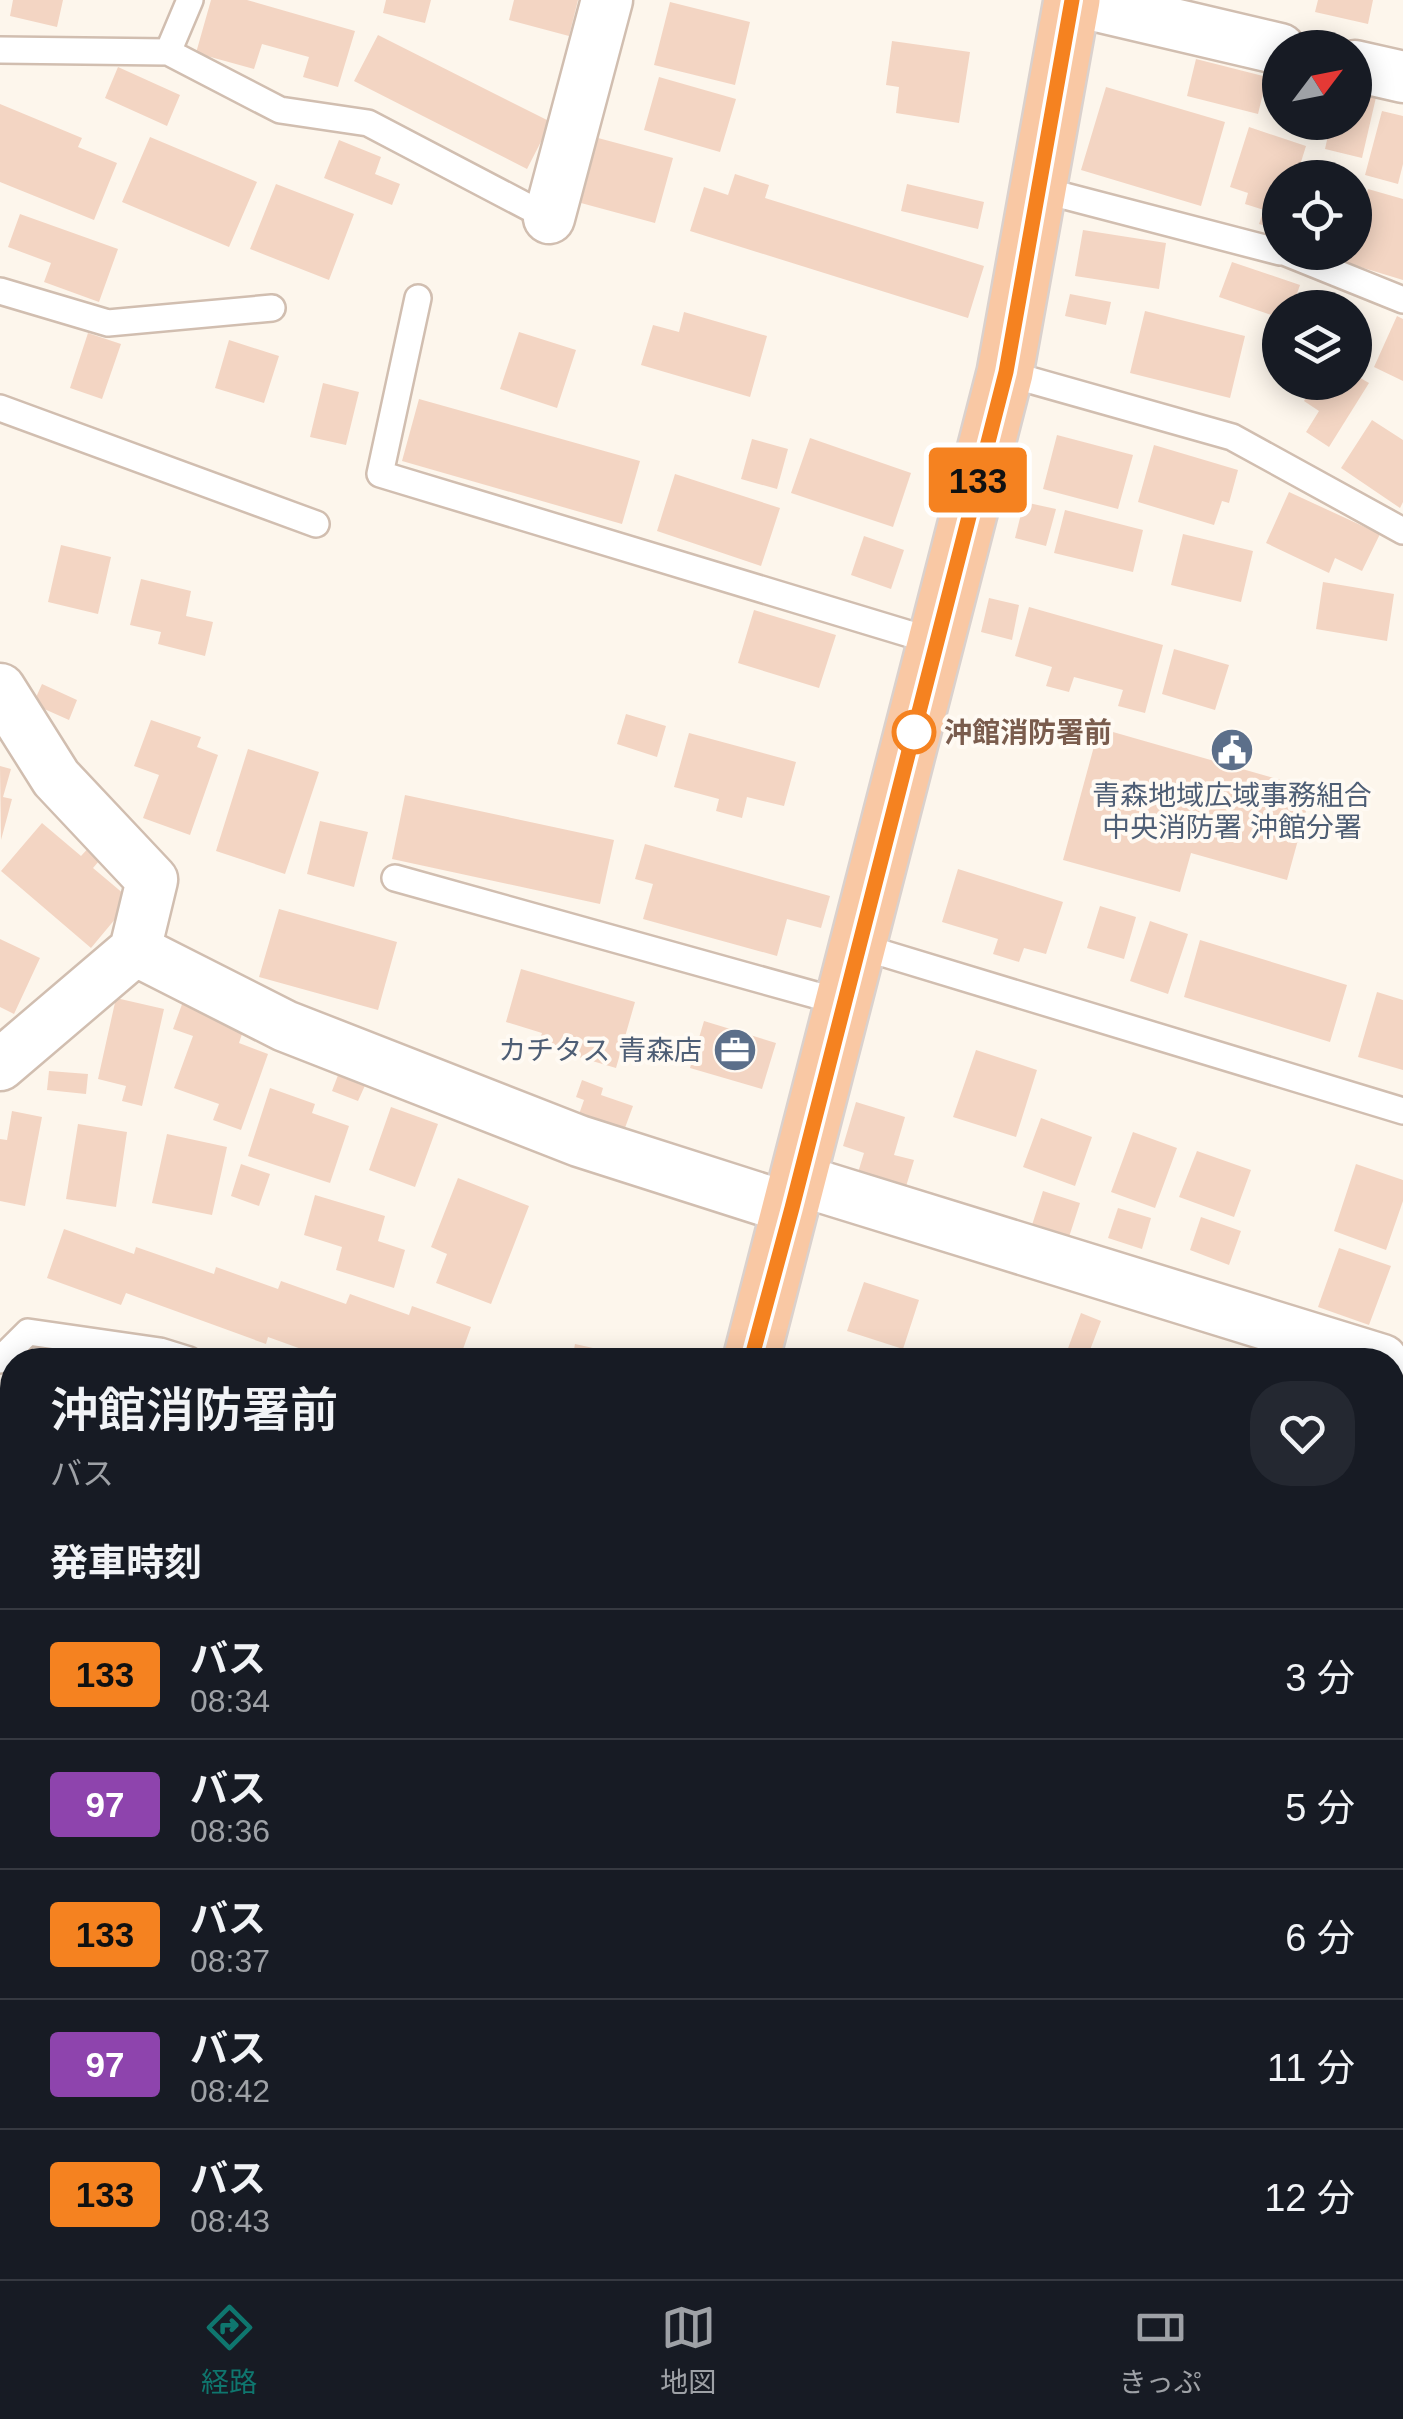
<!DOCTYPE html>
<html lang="ja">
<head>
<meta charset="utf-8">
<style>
	:root { --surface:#171b24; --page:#242831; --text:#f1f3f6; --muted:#9ea1a6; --line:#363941; --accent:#0f766e }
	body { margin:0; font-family:Arial,"Noto Sans JP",sans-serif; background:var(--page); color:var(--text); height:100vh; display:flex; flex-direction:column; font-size:38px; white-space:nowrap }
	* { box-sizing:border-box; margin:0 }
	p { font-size:32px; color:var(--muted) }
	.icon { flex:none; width:55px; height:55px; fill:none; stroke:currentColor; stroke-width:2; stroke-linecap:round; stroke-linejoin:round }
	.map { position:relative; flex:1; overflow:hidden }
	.sheet { position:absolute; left:0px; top:1348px; width:1405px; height:932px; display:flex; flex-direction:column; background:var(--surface); border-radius:40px 40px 0 0; box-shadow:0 5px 25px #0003 }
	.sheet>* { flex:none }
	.badge { padding:0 20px; border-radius:8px; font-size:35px; line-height:65px }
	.needle { width:65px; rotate:58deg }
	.tools { position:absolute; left:1262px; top:30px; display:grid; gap:20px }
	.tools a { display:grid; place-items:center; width:110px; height:110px; border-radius:50%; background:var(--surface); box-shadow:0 5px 25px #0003; font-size:50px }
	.map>.badge { position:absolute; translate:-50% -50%; box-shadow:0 0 0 5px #fff }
	h2 { padding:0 50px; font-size:38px; line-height:90px }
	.round { display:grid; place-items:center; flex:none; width:105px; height:105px; border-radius:40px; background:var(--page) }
	.headline { display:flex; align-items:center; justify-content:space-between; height:170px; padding:0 50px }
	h1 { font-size:48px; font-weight:600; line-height:75px }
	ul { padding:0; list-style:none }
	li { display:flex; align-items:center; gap:30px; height:130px; padding:0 50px; border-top:2px solid var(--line) }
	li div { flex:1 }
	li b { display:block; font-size:38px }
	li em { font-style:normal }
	li .badge { min-width:110px; font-weight:700; text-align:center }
	.menu { display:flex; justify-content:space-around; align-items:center; height:140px; border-top:2px solid var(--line); background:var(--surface); font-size:28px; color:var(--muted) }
	.menu a { display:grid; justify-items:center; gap:5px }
	.menu .on { color:var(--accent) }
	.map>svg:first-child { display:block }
	.building { fill:#f3d5c3 }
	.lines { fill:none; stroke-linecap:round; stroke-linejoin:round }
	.service-casing { stroke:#d1beb0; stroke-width:30 }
	.minor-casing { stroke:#d1beb0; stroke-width:55 }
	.tertiary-casing { stroke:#d1beb0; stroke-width:60 }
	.trunk-casing { stroke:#dad1cd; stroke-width:60 }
	.service { stroke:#fff; stroke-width:25 }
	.minor { stroke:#fff; stroke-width:50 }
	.tertiary { stroke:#fff; stroke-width:55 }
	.trunk { stroke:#f9c8a4; stroke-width:55 }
	.line-casing { stroke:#fff; stroke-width:22 }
	.line { stroke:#f58220; stroke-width:15 }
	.stop-dot { fill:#fff; stroke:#f58220; stroke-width:5 }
	.labels { text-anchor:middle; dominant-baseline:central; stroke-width:8; stroke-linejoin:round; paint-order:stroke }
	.stop-label { font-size:28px; font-weight:bold; fill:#7a5c4d; stroke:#fffaf3; text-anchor:start }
	.service-label { font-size:28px; fill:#4e5e75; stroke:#fffaf3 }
</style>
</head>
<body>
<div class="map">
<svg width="1403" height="2279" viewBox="0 0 1403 2279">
	<rect width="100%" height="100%" fill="#fdf6ec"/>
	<path class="building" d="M13 0H63L57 27 10 16Z
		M211 0H247L355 31 338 87 303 77 309 57 262 44 254 69 196 53Z
		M386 0H431L425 23 383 13Z
		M514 0H578L569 36 509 20Z
		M1318 0H1373L1368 24 1315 12Z
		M670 2 750 22 735 85 654 65Z
		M378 35 551 122 527 169 354 81Z
		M892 41 970 52 959 123 896 113 899 87 886 85Z
		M1196 59 1267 77 1258 114 1187 96Z
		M118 67 180 95 167 126 105 98Z
		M659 77 736 99 720 152 644 130Z
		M1106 87 1225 122 1201 206 1081 170Z
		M1355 87 1377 93 1362 158 1325 149 1331 122H1355Z
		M0 104 82 138 78 147 117 163 94 220 0 182Z
		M1382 111 1403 116V164L1398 184 1365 175Z
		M1249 127 1306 146 1296 178H1280V230L1259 224 1264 210 1245 204 1248 193 1230 187Z
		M150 137 257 182 229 247 122 202Z
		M598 138 673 158 655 223 581 203Z
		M339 140 381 157 375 174 400 184 392 205 324 178Z
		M735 174 769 185 765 198 984 266 968 318 690 231 704 187 728 195Z
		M276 184 354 214 329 280 250 249Z
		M907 184 984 202 978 229 901 211Z
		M1368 189 1403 199V280L1347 263 1350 252H1355V234Z
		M20 214 118 249 99 302 44 282 51 263 8 247Z
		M1083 230 1166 243 1159 289 1075 276Z
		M1232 262 1300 285 1292 308H1280V318L1219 297Z
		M1070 294 1111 302 1106 325 1065 316Z
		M1145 311 1245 336 1230 398 1130 373Z
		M684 312 767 336 750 397 641 365 653 325 679 332Z
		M1397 316 1403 319V381L1374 367Z
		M519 332 576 350 557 408 500 389Z
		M88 333 121 344 102 399 70 388Z
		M229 340 279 356 264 403 215 388Z
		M1355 375 1369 383 1329 447 1306 432 1319 411 1304 401 1316 382H1355Z
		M323 383 359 392 346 445 310 437Z
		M419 399 640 461 622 524 402 461Z
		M1372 420 1403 440V502L1400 508 1341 468Z
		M1057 435 1133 455 1118 509 1043 489Z
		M810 438 911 473 893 527 791 493Z
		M752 439 788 449 777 489 741 479Z
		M1154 445 1238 470 1229 503 1222 501 1214 525 1138 502Z
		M675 474 780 508 761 566 657 531Z
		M1289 492 1380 534 1362 571 1335 558 1329 573 1266 543Z
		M1024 502 1056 509 1046 546 1015 538Z
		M1065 510 1143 530 1133 572 1054 553Z
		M1183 534 1253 551 1241 602 1171 585Z
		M864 536 904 550 891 589 851 575Z
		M61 545 111 557 98 614 48 602Z
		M141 579 191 591 186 616 213 622 205 656 158 644 161 632 130 625Z
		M1323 582 1394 594 1387 641 1316 629Z
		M989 598 1019 605 1012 640 981 632Z
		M1029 607 1163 645 1145 713 1118 706 1123 690 1074 677 1069 692 1046 686 1052 667 1015 656Z
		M754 610 836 635 819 688 738 663Z
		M1174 649 1229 665 1215 710 1162 694Z
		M42 684 77 700 69 720 33 704Z
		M626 714 666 726 657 757 617 744Z
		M151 720 201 737 197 747 218 755 190 835 143 818 159 775 134 766Z
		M1099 728 1312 789 1287 880 1191 853 1180 892 1063 860Z
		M689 733 796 762 784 806 747 797 742 818 716 811 719 799 674 787Z
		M248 749 319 772 285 874 216 851Z
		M0 766 11 769 3 797 12 799 1 840Z
		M405 795 614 840 600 904 392 859Z
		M320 821 368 832 354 887 307 874Z
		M42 823 81 856 93 843 105 854 93 868 131 900 91 948 1 871Z
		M645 844 830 896 821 928 787 919 777 956 643 919 653 884 635 879Z
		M958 869 1063 902 1046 954 1024 948 1019 962 993 954 998 939 942 922Z
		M1100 906 1136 917 1124 959 1087 948Z
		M279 909 397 942 378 1010 259 977Z
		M1150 921 1188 934 1168 994 1130 981Z
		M0 939 40 958 14 1014 0 1007Z
		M1200 940 1347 985 1330 1042 1184 997Z
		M521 969 635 1002 616 1068 538 1045 542 1033 506 1022Z
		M1377 992 1403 1000V1070L1358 1057Z
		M185 996 247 1019 239 1043 268 1054 241 1130 213 1120 219 1104 174 1088 193 1036 173 1029Z
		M116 998 164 1009 142 1106 122 1101 126 1086 98 1079Z
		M704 1021 776 1043 762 1089 690 1068Z
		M976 1050 1037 1070 1016 1137 953 1117Z
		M340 1070 367 1081 358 1101 332 1091Z
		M49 1071 88 1074 86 1094 47 1090Z
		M582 1080 603 1088 601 1095 633 1106 622 1136 577 1120 584 1100 576 1097Z
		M270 1088 315 1104 312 1113 349 1126 330 1183 248 1156Z
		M856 1102 905 1117 894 1155 914 1160 904 1193 856 1179 864 1153 843 1146Z
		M391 1107 438 1124 415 1187 369 1170Z
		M12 1111 42 1117 25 1206 0 1201V1139L7 1140Z
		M1041 1118 1092 1137 1075 1186 1023 1167Z
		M78 1124 127 1132 116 1207 66 1199Z
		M1133 1132 1177 1148 1155 1208 1111 1192Z
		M167 1134 227 1147 212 1215 152 1203Z
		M1197 1151 1251 1170 1234 1217 1179 1197Z
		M241 1164 270 1174 259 1206 231 1196Z
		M1356 1164 1403 1180V1201L1386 1250 1334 1231Z
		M458 1178 529 1206 491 1304 436 1283 447 1254 431 1247Z
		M1043 1191 1080 1203 1069 1237 1032 1225Z
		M315 1195 385 1216 378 1241 405 1250 394 1288 336 1270 342 1247 304 1235Z
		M1118 1208 1151 1218 1142 1249 1108 1238Z
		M1201 1217 1241 1231 1229 1265 1190 1250Z
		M64 1229 134 1254 136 1247 214 1274 216 1267 278 1289 281 1281 346 1304 350 1294 409 1315 412 1306 471 1327 459 1360H360L335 1351 332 1360 268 1337 266 1344 126 1293 121 1305 47 1278Z
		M1339 1248 1391 1266 1369 1325 1318 1307Z
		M864 1282 919 1300 903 1349 847 1331Z
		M1081 1313 1101 1321 1087 1358 1067 1351Z
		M575 1344 638 1358 637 1360H572Z
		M1392 1408 1403 1412V1533L1392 1530Z
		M0 1474 12 1475V1547L0 1546Z
		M1393 1558 1403 1560V1647L1392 1645Z
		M0 1632 12 1633V1725L0 1724Z
		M0 2024 12 2029V2060L5 2078 0 2076Z
		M293 2268H350L346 2279H290Z
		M379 2268H457L453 2279H374Z
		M562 2268H591L587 2278Z
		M677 2268H738L733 2279H705Z
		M849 2268H851L879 2279H844Z"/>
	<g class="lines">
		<g class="service-casing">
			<path id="service" d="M0 50 168 52 190 0
				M168 52 280 110 368 123 549 218
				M1038 189 1280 252
				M1284 252 1403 300
				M0 291 108 323 272 308
				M418 298 380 474 936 642
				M1005 373 1232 437 1403 531
				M0 408 316 524
				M395 878 844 1003
				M859 946 1403 1111
				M0 1360 28 1332 160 1351 189 1360
				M0 1604 12 1605
				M0 1963 12 1969
				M1392 1996 1403 1950
				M1392 2088 1403 2092
				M0 2238 12 2243
				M8 2279 12 2266
				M1385 2279 1390 2268"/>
		</g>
		<g class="minor-casing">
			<path id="minor" d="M1071 0 1280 49
				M1355 66 1403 77
				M549 218 607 0
				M0 689 56 778 152 880 135 950 285 1026 579 1141 792 1209
				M0 1065 135 950
				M799 1180 1382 1360
				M957 2268 987 2279
				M222 2279 226 2268
				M499 2279 503 2268
				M766 2279 771 2268"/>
		</g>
		<g class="tertiary-casing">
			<path id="tertiary" d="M1392 2230 1403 2237
				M1052 2279 1057 2268"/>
		</g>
		<g class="trunk-casing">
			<path id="trunk" d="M751 1360 1005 373 1072 0
				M0 1797 12 1798"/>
		</g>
		<use href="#service" class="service"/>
		<use href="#minor" class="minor"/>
		<use href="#tertiary" class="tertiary"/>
		<use href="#trunk" class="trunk"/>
	</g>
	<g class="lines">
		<g class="line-casing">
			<path id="line" d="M751 1360 792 1208 1006 372 1072 0"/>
		</g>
		<use href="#line" class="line"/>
	</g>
	<defs>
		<g id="civic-disc" transform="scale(2.25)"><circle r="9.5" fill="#5c6f8a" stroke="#fffaf3"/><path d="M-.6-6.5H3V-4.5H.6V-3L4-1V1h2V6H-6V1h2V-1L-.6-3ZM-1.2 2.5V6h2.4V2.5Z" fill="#fff"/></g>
		<g id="office-disc" transform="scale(2.25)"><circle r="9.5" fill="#5c6f8a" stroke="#fffaf3"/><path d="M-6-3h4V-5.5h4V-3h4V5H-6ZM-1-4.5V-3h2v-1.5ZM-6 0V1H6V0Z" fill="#fff"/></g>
	</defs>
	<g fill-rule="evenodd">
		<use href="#civic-disc" x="1232" y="750"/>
		<use href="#office-disc" x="735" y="1050"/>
	</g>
	<circle class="stop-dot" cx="914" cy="732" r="20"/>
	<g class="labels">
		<g class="stop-label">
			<text x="944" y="732">沖館消防署前</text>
		</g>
		<g class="service-label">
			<text x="1232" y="795">青森地域広域事務組合<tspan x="1232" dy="32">中央消防署 沖館分署</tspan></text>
			<text x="702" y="1050" text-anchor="end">カチタス 青森店</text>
		</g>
	</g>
</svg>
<div class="tools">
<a><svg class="needle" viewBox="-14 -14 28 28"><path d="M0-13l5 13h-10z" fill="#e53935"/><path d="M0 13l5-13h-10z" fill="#9ea1a6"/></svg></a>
<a><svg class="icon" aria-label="locate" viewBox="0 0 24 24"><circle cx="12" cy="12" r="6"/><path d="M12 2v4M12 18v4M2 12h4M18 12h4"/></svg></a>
<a><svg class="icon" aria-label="layers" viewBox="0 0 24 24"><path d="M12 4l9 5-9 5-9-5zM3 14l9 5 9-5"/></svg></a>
</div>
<b class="badge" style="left:978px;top:480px;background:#f58220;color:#111">133</b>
<section class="sheet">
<div class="headline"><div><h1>沖館消防署前</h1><p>バス</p></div><a class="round"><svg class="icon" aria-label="heart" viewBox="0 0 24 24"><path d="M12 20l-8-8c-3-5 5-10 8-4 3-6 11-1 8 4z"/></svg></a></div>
<h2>発車時刻</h2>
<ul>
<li><span class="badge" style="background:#f58220;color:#111">133</span><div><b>バス</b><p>08:34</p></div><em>3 分</em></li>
<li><span class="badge" style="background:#8e44ad;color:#fff">97</span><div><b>バス</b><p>08:36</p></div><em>5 分</em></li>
<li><span class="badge" style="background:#f58220;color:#111">133</span><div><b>バス</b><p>08:37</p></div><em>6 分</em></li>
<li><span class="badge" style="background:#8e44ad;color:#fff">97</span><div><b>バス</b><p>08:42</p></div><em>11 分</em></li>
<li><span class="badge" style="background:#f58220;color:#111">133</span><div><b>バス</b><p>08:43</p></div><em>12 分</em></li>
</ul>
</section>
</div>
<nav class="menu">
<a class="on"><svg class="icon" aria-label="directions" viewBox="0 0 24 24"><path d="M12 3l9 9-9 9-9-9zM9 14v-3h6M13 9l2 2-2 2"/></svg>経路</a>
<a><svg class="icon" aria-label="map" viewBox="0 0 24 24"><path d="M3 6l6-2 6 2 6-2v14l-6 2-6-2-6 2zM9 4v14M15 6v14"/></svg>地図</a>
<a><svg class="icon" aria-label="tickets" viewBox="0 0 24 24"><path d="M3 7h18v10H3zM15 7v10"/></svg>きっぷ</a>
</nav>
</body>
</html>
